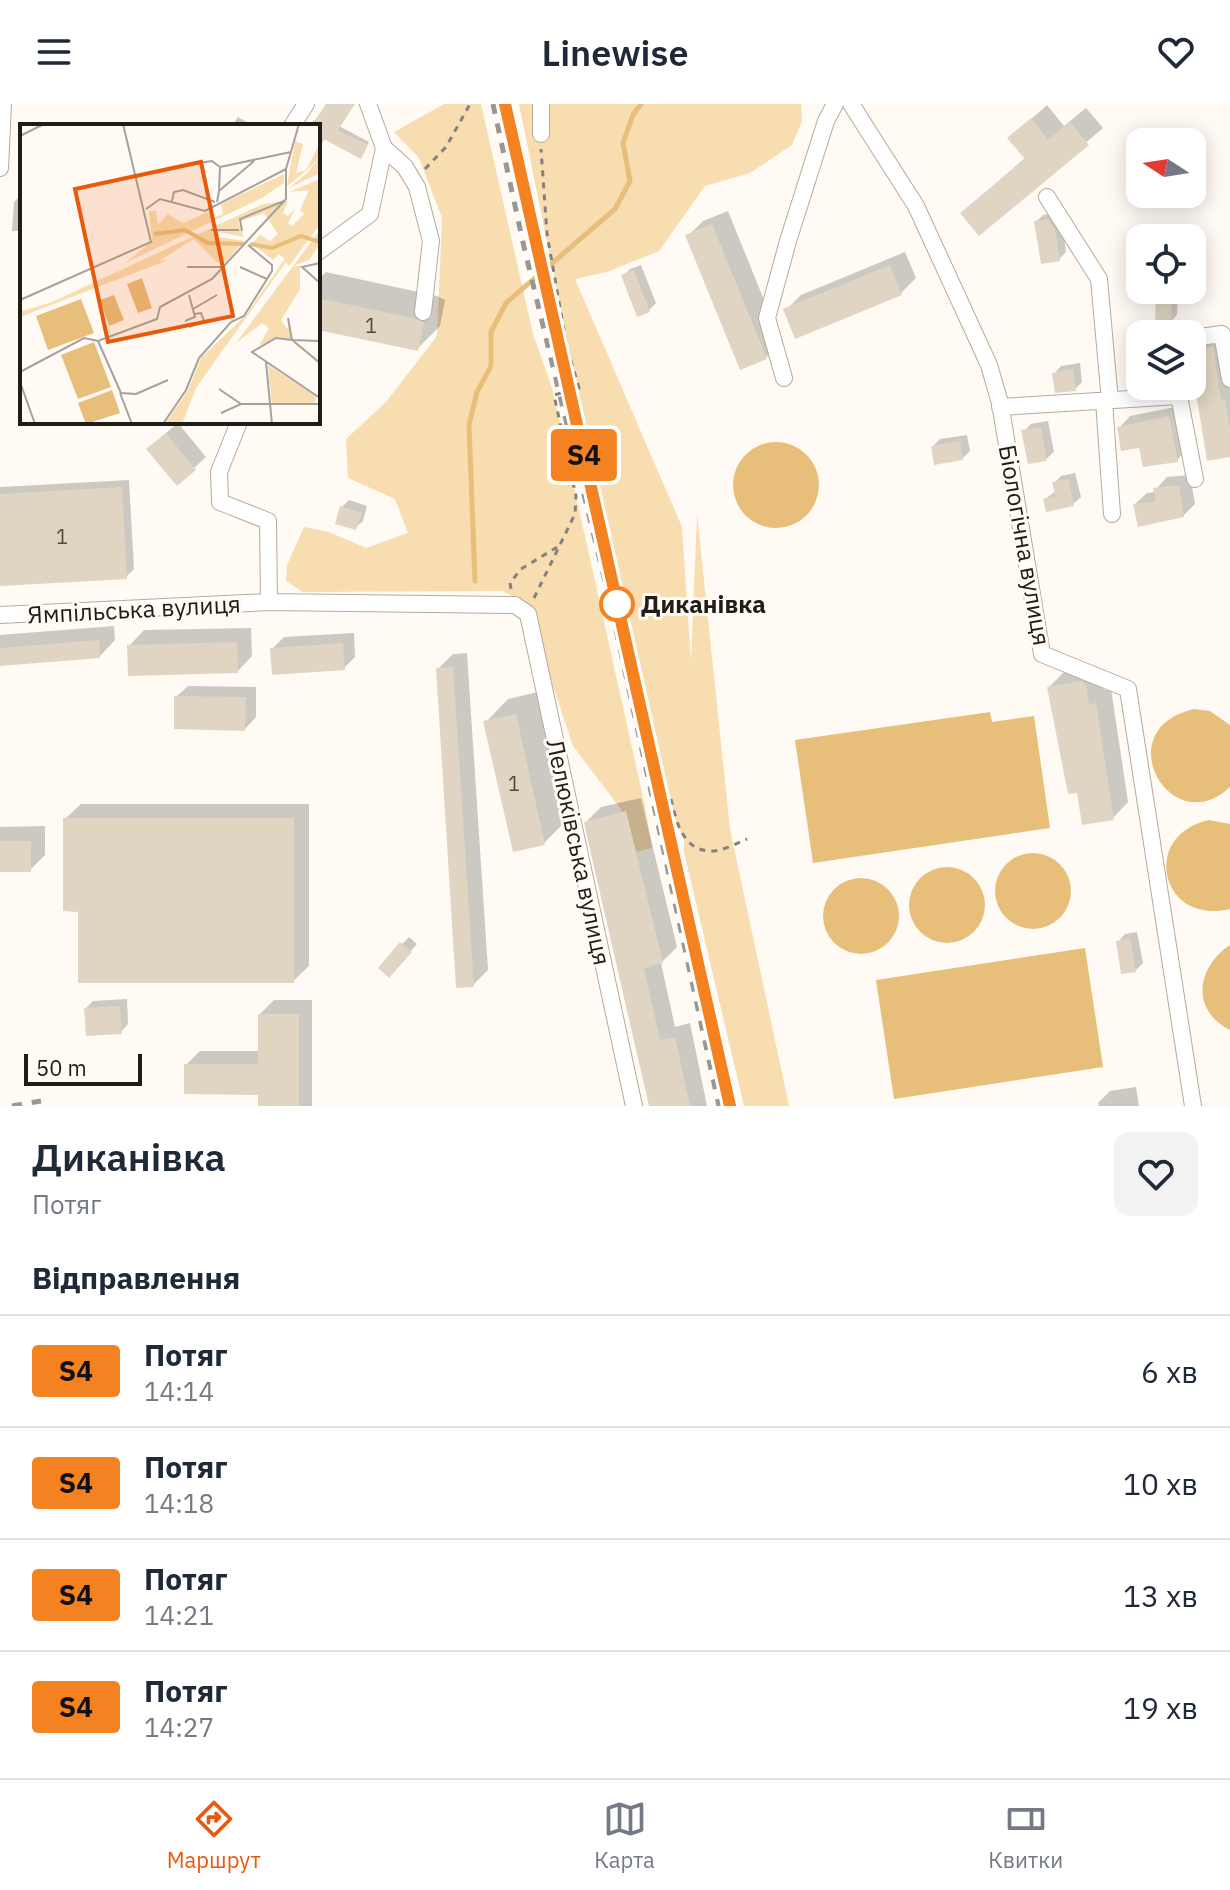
<!DOCTYPE html>
<html lang="uk">
<head>
<meta charset="utf-8">
<style>
	:root { --surface:#fff; --page:#f2f2f3; --text:#1f2937; --muted:#747a83; --line:#e0e1e3; --accent:#ea580c }
	body { margin:0; font-family:"IBM Plex Sans",sans-serif; background:var(--page); color:var(--text); height:100vh; display:flex; flex-direction:column; font-size:30px; white-space:nowrap }
	* { box-sizing:border-box; margin:0 }
	p { font-size:26px; color:var(--muted) }
	.icon { flex:none; width:44px; height:44px; fill:none; stroke:currentColor; stroke-width:2; stroke-linecap:round; stroke-linejoin:round }
	.map { position:relative; height:1002px; overflow:hidden }
	.sheet { display:flex; flex-direction:column; background:var(--surface); flex:1 }
	.sheet>* { flex:none }
	.badge { padding:0 16px; border-radius:6px; font-size:28px; line-height:52px }
	.needle { width:52px; rotate:282deg }
	.tools { position:absolute; left:1126px; top:24px; display:grid; gap:16px }
	.tools a { display:grid; place-items:center; width:80px; height:80px; border-radius:16px; background:var(--surface); box-shadow:0 4px 20px #0003; font-size:40px }
	.scale { position:absolute; left:24px; bottom:20px; width:118px; box-sizing:border-box; padding-left:8px; border:4px solid #201c16; border-top:0; font-size:22px; line-height:28px; white-space:nowrap; color:#201c16; -webkit-text-stroke:6px #fffaf3; paint-order:stroke }
	.map>.badge { position:absolute; translate:-50% -50%; box-shadow:0 0 0 4px #fff }
	h2 { padding:0 32px; font-size:30px; line-height:72px }
	.round { display:grid; place-items:center; flex:none; width:84px; height:84px; border-radius:16px; background:var(--page) }
	.headline { display:flex; align-items:center; justify-content:space-between; height:136px; padding:0 32px }
	h1 { font-size:38px; font-weight:600; line-height:60px }
	ul { padding:0; list-style:none }
	li { display:flex; align-items:center; gap:24px; height:112px; padding:0 32px; border-top:2px solid var(--line) }
	li div { flex:1 }
	li b { display:block; font-size:30px }
	li em { font-style:normal }
	li .badge { min-width:88px; font-weight:700; text-align:center }
	header { display:flex; justify-content:space-between; align-items:center; height:104px; padding:0 32px; background:var(--surface); font-size:36px; font-weight:600 }
	.tab-bar { display:flex; justify-content:space-around; align-items:center; height:112px; border-top:2px solid var(--line); background:var(--surface); font-size:22px; color:var(--muted) }
	.tab-bar a { display:grid; justify-items:center; gap:4px }
	.tab-bar .on { color:var(--accent) }
	.map>svg:first-child { display:block }
	.green { fill:#f8ddb1 }
	.water { fill:#e7bf7b }
	.shadow { fill:#0003 }
	.lines { fill:none; stroke-linecap:round; stroke-linejoin:round }
	.stream { stroke:#e7bf7b; stroke-width:5 }
	.building { fill:#e0d5c3 }
	.minor-casing { stroke:#b5ab9a; stroke-width:18 }
	.path { stroke:#86817b; stroke-width:3; stroke-dasharray:6 6; stroke-linecap:butt }
	.minor { stroke:#fff; stroke-width:16 }
	.rail { stroke:#9b968f; stroke-width:5; stroke-dasharray:10 10; stroke-linecap:butt }
	.line-casing { stroke:#fff; stroke-width:18 }
	.line { stroke:#f58220; stroke-width:12 }
	.stop-dot { fill:#fff; stroke:#f58220; stroke-width:4 }
	.labels { text-anchor:middle; dominant-baseline:central; stroke-width:6; stroke-linejoin:round; paint-order:stroke }
	.number-label { font-size:20px; fill:#504a41 }
	.street-label { font-size:24px; fill:#201c16; stroke:#fffaf3 }
	.stop-label { font-size:24px; font-weight:bold; fill:#201c16; stroke:#fffaf3; text-anchor:start }
	.inset-river { fill:none; stroke:#e7bf7b; stroke-width:4 }
	.inset-road { fill:none; stroke:#a6a19b; stroke-width:2 }
	.view { fill:#e8590c; fill-opacity:0.15; stroke:#e8590c; stroke-width:4 }
	.inset-edge { fill:none; stroke:#201c16; stroke-width:4 }
</style>
</head>
<body>
<header><svg class="icon" aria-label="menu" viewBox="0 0 24 24"><path d="M4 6h16M4 12h16M4 18h16"/></svg>Linewise<svg class="icon" aria-label="heart" viewBox="0 0 24 24"><path d="M12 20l-8-8c-3-5 5-10 8-4 3-6 11-1 8 4z"/></svg></header>
<div class="map">
<svg width="1230" height="1002" viewBox="0 0 1230 1002">
	<rect width="100%" height="100%" fill="#fffaf3"/>
	<path class="green" d="M444 0H481L533 230 552 284 645 702 652 744 636 748 623 708 573 642 525 498 502 487 303 488 286 477 287 461 304 423 329 428 366 444 408 429 395 395 348 374 346 335 386 298 437 232 442 114 419 54 394 28Z
		M519 0H801L802 17 792 41 750 69 705 82 659 147 607 168 575 175 682 423 691 558 697 410 730 725 789 1002H744L684 748V732L677 723 565 226Z"/>
	<path class="water" d="M733 381a43 43 0 1 1 86 0a43 43 0 1 1-86 0Z
		M1194 605 1210 607 1230 621V683C1171 739 1106 625 1194 605Z
		M990 608 992 618 1034 612 1050 724 813 759 795 636Z
		M1209 716 1230 720V805C1160 822 1140 731 1209 716Z
		M995 787a38 38 0 1 1 76 0a38 38 0 1 1-76 0Z
		M909 801a38 38 0 1 1 76 0a38 38 0 1 1-76 0Z
		M823 812a38 38 0 1 1 76 0a38 38 0 1 1-76 0Z
		M1230 841V926C1190 906 1197 863 1230 841Z
		M1085 844 1103 963 894 995 876 876Z"/>
	<path class="shadow" d="M328 0H354L339 22 369 38 363 49 325 34 318 46V22H309L314 16 316 17Z
		M1047 1 1064 22 1086 4 1103 24 979 129 962 109 1026 53 1010 34Z
		M238 13 254 22H232Z
		M22 45V127H12L14 98 18 94 19 48Z
		M728 107 781 238 766 253 688 132 703 117Z
		M1055 109 1062 118 1066 148 1059 155 1036 118 1043 111Z
		M905 148 916 174 901 189 786 206 801 191Z
		M641 161 656 199 649 206 623 172 630 165Z
		M326 168 437 192 445 196 440 222 417 245 318 224V176Z
		M1163 186H1178L1177 211 1170 218 1158 191Z
		M1224 233 1230 264V351L1198 287 1191 288 1187 282H1192V240Z
		M1080 259 1082 278 1075 285 1054 270 1061 262Z
		M1180 302 1188 344 1177 356 1141 341 1119 324 1130 312Z
		M1048 317 1054 348 1046 355 1024 327 1031 320Z
		M178 319 206 353 178 379 160 334Z
		M967 331 970 347 962 355 933 342 940 335Z
		M1075 369 1081 393 1073 400 1045 395 1056 387 1054 379 1061 372Z
		M1190 371 1195 400 1183 412 1135 400 1147 389 1156 388V385L1167 373Z
		M129 376 134 465 126 473 0 480V383Z
		M349 396 367 402 363 417 355 424 342 403Z
		M114 522 115 536 100 552 0 560V531Z
		M251 524 252 552 237 568 129 542 144 526Z
		M354 529 355 553 344 564 273 544 284 533Z
		M467 549 488 866 473 881 438 565 453 550Z
		M1096 563 1101 565 1104 586 1111 585 1128 698 1113 714 1078 687 1049 583 1064 568Z
		M188 582 256 583V613L245 625 176 593Z
		M538 588 567 716 544 739 486 618 508 595Z
		M641 694 677 843 661 859 675 923 690 919 707 1002H651L586 718 601 703Z
		M81 700H309V862L293 877 80 806 65 715Z
		M45 722V751L30 766H0V723Z
		M1137 828 1143 859 1136 866 1118 838 1125 830Z
		M409 833 417 840 396 864 402 840Z
		M127 895 128 920 121 928 86 904 93 897Z
		M274 896H312V1002H260V989L186 961 200 947H260V910Z
		M1136 983 1139 1002H1099L1098 999 1110 987Z"/>
	<g class="lines">
		<path class="stream" d="M475 477 469 321 477 288 491 262V228L506 199 615 105 630 77 623 39 633 11 641 0"/>
	</g>
	<path class="building" d="M326 0H355L338 26 368 41 361 55 318 32V22H311Z
		M1031 14 1048 36 1070 18 1089 41 979 132 960 109 1025 55 1007 34Z
		M1048 115 1055 126 1060 157 1041 160 1034 117Z
		M712 120 767 255 740 266 685 131Z
		M890 161 902 191 795 235 783 205Z
		M634 166 650 208 637 213 621 171Z
		M1156 190 1172 191 1171 220H1155Z
		M318 194 414 214 424 219 418 247 318 226Z
		M1213 243 1221 296 1225 295 1230 326V353L1207 357 1196 289 1192 290V247Z
		M1073 265 1076 287 1055 289 1052 269Z
		M1169 312 1178 358 1143 363 1139 344 1121 347 1117 323Z
		M1041 323 1047 357 1028 360 1021 326Z
		M166 329 196 366 177 382 146 345Z
		M960 337 963 356 934 361 931 342Z
		M1069 375 1074 402 1046 408 1043 395 1055 392 1052 378Z
		M1179 381 1184 413 1138 423 1133 400 1156 397 1153 384Z
		M122 383 127 475 0 482V390Z
		M340 402 362 409 356 426 335 420Z
		M99 536 100 554 0 562V544Z
		M237 538 238 569 128 572 127 541Z
		M343 539 345 566 272 571 270 544Z
		M453 563 474 883 456 884 436 564Z
		M1080 577 1086 580 1089 600 1096 599 1114 716 1082 721 1077 689 1068 690 1047 583Z
		M174 592 246 593 245 627 174 625Z
		M516 610 545 741 513 748 483 617Z
		M626 707 663 859 644 864 660 936 675 933 690 1002H649L588 737 584 718Z
		M63 714H294V879H78V808L63 807Z
		M0 737H31V768H0Z
		M1130 834 1136 868 1121 870 1116 837Z
		M400 838 412 848 389 874 378 864Z
		M120 902 122 930 86 932 84 904Z
		M258 910H299V1002H258V991L184 990V960H258Z"/>
	<g class="lines">
		<g class="minor-casing">
			<path id="minor" d="M541 0V30
				M851 0 916 102 989 261 1000 299 1042 550 1128 585 1193 1002
				M292 22 306 0
				M384 44 405 63 417 83 431 137 423 208
				M0 64 3 0
				M1047 93 1099 175 1110 297
				M318 148 370 110 384 44 368 0
				M1192 234 1222 230 1230 275
				M784 274 767 214 788 137 826 17 835 0
				M1104 297 1112 410
				M1000 303 1179 292 1195 375
				M239 318 219 368 220 398 268 417 269 498
				M0 511 269 498 515 501 528 510 634 1002"/>
		</g>
		<path class="path" d="M425 65 446 43 470 0
			M511 485 510 479 521 465 559 442
			M534 494 575 410 576 392 554 291 579 284 567 243 547 130 541 45
			M671 695C676 716 682 746 710 747 721 748 737 739 747 735"/>
		<use href="#minor" class="minor"/>
		<path class="rail" d="M493 0 524 143 610 498 719 1002
			M511 26 549 198
			M12 1002 41 997"/>
	</g>
	<g class="lines">
		<g class="line-casing">
			<path id="line" d="M505 0 730 1002"/>
		</g>
		<use href="#line" class="line"/>
	</g>
	<circle class="stop-dot" cx="617" cy="500" r="16"/>
	<g class="labels">
		<g class="number-label">
			<text x="371" y="221">1</text>
			<text x="62" y="432">1</text>
			<text x="514" y="679">1</text>
		</g>
		<g class="street-label">
			<text transform="translate(1025 441) rotate(80)">Біологічна вулиця</text>
			<text transform="translate(134 505) rotate(-3)">Ямпільська вулиця</text>
			<text transform="translate(579 748) rotate(78)">Лелюківська вулиця</text>
		</g>
		<g class="stop-label">
			<text x="641" y="500">Диканівка</text>
		</g>
	</g>
	<g transform="translate(20 20)">
		<rect width="300" height="300" fill="#fffaf3"/>
		<path d="M275 17 283 20 276 49 286 46 300 19V49L269 64 288 48 299 34 286 47 267 62ZM264 50V59L242 74 105 139 132 117 129 87H136L138 100 148 90 163 99 188 88 193 94 203 90 201 80ZM300 55V100L269 142 266 138 195 237 176 264 162 300H145L168 266 181 234 226 191 265 135 259 130 253 136 232 120 240 111 250 117 258 110 244 89 218 98 224 113 198 108 199 113 224 117 205 139 197 138 174 115 139 137 148 136 0 193V188L32 178 243 80 268 77 263 89 268 92 275 85 268 99 272 102 284 90 280 86 289 66 269 68ZM300 106V120L289 136 273 142H280V165L261 196 267 205 270 201 272 216 260 213 239 222 249 204 242 199 216 219ZM248 241 296 272 295 279 252 281Z" fill="#f8ddb1"/>
		<path d="M122 154 132 184 118 189 107 160ZM94 171 104 196 89 202 80 176ZM61 175 74 209 28 226 16 192ZM74 218 91 263 58 275 41 231ZM92 266 100 289 66 300 58 279Z" fill="#e7bf7b"/>
		<path class="inset-river" d="M134 110 165 106 188 119 224 120M230 120 252 124 281 112 300 118"/>
		<path class="inset-road" d="M0 12 24 0M165 41 192 37 200 43M200 43 271 28M199 67 200 43M152 77 154 68 163 66 195 78M197 78 199 67 234 37M126 85 140 75 185 87 266 45M191 106H219M222 107 220 95 264 77M300 139 282 143 300 159M167 143H204M220 143 247 155M0 176 131 118 103 0M173 185 197 171M268 194 272 216 300 217M165 197 175 193 169 171M169 203 184 197 181 189 175 190M78 217 101 269 116 270 148 256M246 238 252 300M300 239 272 216 256 214 232 228 300 274M0 248 64 214 78 217 137 195 140 183 192 155 266 75V45L279 0M0 258 15 300M199 265 221 280M100 269 112 300M201 289 221 280H300M143 300 166 266 179 234 211 198 224 192 252 147V141L228 121"/>
		<path class="view" d="M181 38 213 192 88 218 55 65Z"/>
		<rect width="300" height="300" class="inset-edge"/>
	</g>
</svg>
<div class="tools">
<a><svg class="needle" viewBox="-14 -14 28 28"><path d="M0-13l5 13h-10z" fill="#e53935"/><path d="M0 13l5-13h-10z" fill="#747a83"/></svg></a>
<a><svg class="icon" aria-label="locate" viewBox="0 0 24 24"><circle cx="12" cy="12" r="6"/><path d="M12 2v4M12 18v4M2 12h4M18 12h4"/></svg></a>
<a><svg class="icon" aria-label="layers" viewBox="0 0 24 24"><path d="M12 4l9 5-9 5-9-5zM3 14l9 5 9-5"/></svg></a>
</div>
<div class="scale">50 m</div>
<b class="badge" style="left:584px;top:351px;background:#f58220;color:#111">S4</b>
</div>
<section class="sheet">
<div class="headline"><div><h1>Диканівка</h1><p>Потяг</p></div><a class="round"><svg class="icon" aria-label="heart" viewBox="0 0 24 24"><path d="M12 20l-8-8c-3-5 5-10 8-4 3-6 11-1 8 4z"/></svg></a></div>
<h2>Відправлення</h2>
<ul>
<li><span class="badge" style="background:#f58220;color:#111">S4</span><div><b>Потяг</b><p>14:14</p></div><em>6 хв</em></li>
<li><span class="badge" style="background:#f58220;color:#111">S4</span><div><b>Потяг</b><p>14:18</p></div><em>10 хв</em></li>
<li><span class="badge" style="background:#f58220;color:#111">S4</span><div><b>Потяг</b><p>14:21</p></div><em>13 хв</em></li>
<li><span class="badge" style="background:#f58220;color:#111">S4</span><div><b>Потяг</b><p>14:27</p></div><em>19 хв</em></li>
</ul>
</section>
<nav class="tab-bar">
<a class="on"><svg class="icon" aria-label="directions" viewBox="0 0 24 24"><path d="M12 3l9 9-9 9-9-9zM9 14v-3h6M13 9l2 2-2 2"/></svg>Маршрут</a>
<a><svg class="icon" aria-label="map" viewBox="0 0 24 24"><path d="M3 6l6-2 6 2 6-2v14l-6 2-6-2-6 2zM9 4v14M15 6v14"/></svg>Карта</a>
<a><svg class="icon" aria-label="tickets" viewBox="0 0 24 24"><path d="M3 7h18v10H3zM15 7v10"/></svg>Квитки</a>
</nav>
</body>
</html>
